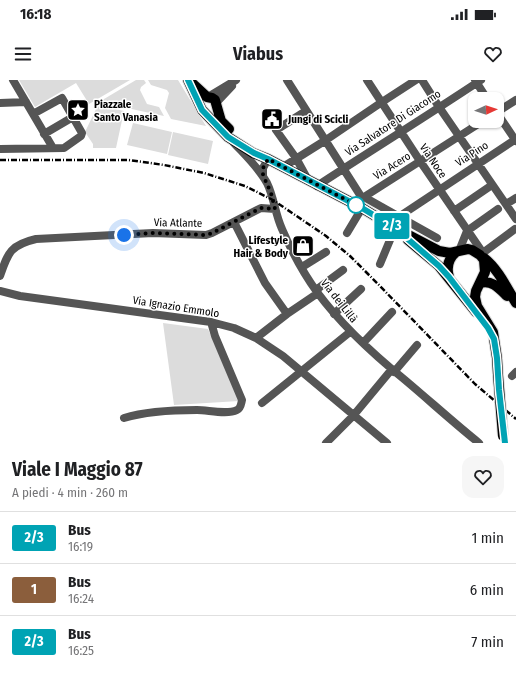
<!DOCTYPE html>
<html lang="it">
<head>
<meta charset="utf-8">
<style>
	:root { --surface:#fff; --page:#f6f6f6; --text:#202124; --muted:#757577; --line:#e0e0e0 }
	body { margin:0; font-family:"Fira Sans Condensed",sans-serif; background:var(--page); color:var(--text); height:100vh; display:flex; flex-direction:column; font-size:15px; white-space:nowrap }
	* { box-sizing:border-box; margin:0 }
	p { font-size:13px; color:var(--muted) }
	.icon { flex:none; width:22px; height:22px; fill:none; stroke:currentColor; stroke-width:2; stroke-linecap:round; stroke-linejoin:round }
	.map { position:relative; height:363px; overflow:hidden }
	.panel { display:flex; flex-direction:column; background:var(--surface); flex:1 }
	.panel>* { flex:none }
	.badge { padding:0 8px; border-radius:3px; font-size:14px; line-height:26px }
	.needle { width:26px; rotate:87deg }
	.fabs { position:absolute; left:468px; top:12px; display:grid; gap:8px }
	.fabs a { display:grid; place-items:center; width:36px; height:36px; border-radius:8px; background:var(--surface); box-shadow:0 1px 3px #0004; font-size:20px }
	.you { position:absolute; width:20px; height:20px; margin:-10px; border:3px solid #fff; border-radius:50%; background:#1a73e8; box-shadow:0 0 0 6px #1a73e833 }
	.map>.badge { position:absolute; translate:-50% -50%; box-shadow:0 0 0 2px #fff }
	.round { display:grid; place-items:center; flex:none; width:42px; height:42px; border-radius:12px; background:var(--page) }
	.head { display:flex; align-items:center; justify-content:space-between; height:68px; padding:0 12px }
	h1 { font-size:19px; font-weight:700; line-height:30px }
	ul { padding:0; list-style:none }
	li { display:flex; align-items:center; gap:12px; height:52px; padding:0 12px; border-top:1px solid var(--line) }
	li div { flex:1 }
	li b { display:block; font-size:15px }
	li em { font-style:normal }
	li .badge { min-width:44px; font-weight:700; text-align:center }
	.status { display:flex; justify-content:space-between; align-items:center; height:28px; padding:0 20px; background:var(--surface); direction:ltr }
	.status svg { height:11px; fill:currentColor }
	header { display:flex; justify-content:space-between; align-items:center; height:52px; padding:0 12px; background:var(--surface); font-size:18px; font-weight:700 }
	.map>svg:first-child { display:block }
	.green { fill:#dcdcdc }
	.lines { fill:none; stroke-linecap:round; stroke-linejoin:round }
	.major-casing { stroke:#dbdbdb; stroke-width:12 }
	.minor { stroke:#555; stroke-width:8 }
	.major { stroke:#000; stroke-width:10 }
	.rail { stroke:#000; stroke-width:2.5; stroke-dasharray:6 2 1 2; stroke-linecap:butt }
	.major-bridge-casing { stroke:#dbdbdb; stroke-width:12; stroke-linecap:butt }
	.major-bridge { stroke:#000; stroke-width:10 }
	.line-casing { stroke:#fff; stroke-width:9 }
	.line { stroke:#00a3b4; stroke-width:6 }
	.walk { stroke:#000; stroke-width:4; stroke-dasharray:0 7.2 }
	.stop-dot { fill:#fff; stroke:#00a3b4; stroke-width:2 }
	.labels { text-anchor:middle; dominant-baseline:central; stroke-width:3; stroke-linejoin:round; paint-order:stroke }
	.poi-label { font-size:11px; font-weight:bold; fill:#000; stroke:#fff; text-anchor:start }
	.street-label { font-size:11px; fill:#000; stroke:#fff }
</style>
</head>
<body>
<div class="status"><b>16:18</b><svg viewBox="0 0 49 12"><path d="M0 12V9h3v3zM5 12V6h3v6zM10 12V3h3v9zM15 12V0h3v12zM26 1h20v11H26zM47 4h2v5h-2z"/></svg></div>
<header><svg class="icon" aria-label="menu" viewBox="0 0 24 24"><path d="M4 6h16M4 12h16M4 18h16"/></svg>Viabus<svg class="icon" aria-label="heart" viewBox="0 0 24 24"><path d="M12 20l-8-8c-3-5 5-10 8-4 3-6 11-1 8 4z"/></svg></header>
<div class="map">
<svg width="516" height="363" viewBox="0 0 516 363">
	<rect width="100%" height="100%" fill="#fff"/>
	<path class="green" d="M19 0H130L89 24 76 3 35 27Z
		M136 0H144L146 3 141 7 140 10 147 24 159 27 164 36 99 22Z
		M148 0H178L206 46 171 39 165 28 169 13 167 10 151 5Z
		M98 25 124 31 116 68H93V64L85 52Z
		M133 43 172 52 167 74 127 65Z
		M173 52 213 61 208 84 168 75Z
		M163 243 208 249 239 321 174 325Z"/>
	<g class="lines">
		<g class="major-casing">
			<path id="major" d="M188 0 202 30 228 57 253 73 268 79 362 128 395 148 439 171 450 173 468 169 472 170 480 175 484 180 485 192 476 211 475 217 477 226 493 252 497 278 498 295
				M192 3 207 17 212 18 215 20 221 41 229 49
				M408 160 439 186 476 232
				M484 178C498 189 507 208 516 223
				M449 197C446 187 448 179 456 172
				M480 203C492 200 498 207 507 216"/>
		</g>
		<path class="minor" d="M13 0 53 68
			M287 0 362 118
			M367 0 420 81 483 173
			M422 0 439 27 516 139
			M475 0 487 19
			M208 17 236 0
			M0 23 26 22
			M216 23 232 6
			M306 31 276 50 296 78 308 100
			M497 32 516 20
			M497 33 516 61
			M44 54 73 37
			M234 63C245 75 259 88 267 103 274 117 275 134 282 149 291 170 304 194 317 212 342 246 373 274 405 300 430 321 454 343 479 363
			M0 69 64 68 81 56 82 53 62 18 33 34
			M283 87 326 60 382 22 416 0
			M263 95V88L268 79
			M317 106C372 70 427 36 481 0
			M364 117 437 158
			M353 124 483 41
			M506 124 516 118
			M454 131 492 105
			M400 136 516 59
			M234 142 265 203 287 234
			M347 153 362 128
			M459 171 467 151 498 129
			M480 175 515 149
			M380 184 400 136
			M302 187 326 172
			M0 196C8 173 10 165 36 159L153 153 206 155 212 153 261 128 275 129
			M316 210 343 190
			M0 211 20 216 211 242 234 248 256 258 283 276 387 363
			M334 234 361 209
			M256 258 287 234 318 213
			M363 263 392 232
			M394 292 417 265
			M512 296 516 292
			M262 323 350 252
			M124 338C147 331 172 330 197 330 208 330 227 335 237 330 241 328 241 324 242 320L215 256 211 242
			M326 363 353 336 392 289"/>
		<use href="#major" class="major"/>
		<path class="rail" d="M0 80H129L164 85 204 93 245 106 273 120 326 156 350 176 378 204 475 304 516 339"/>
		<g class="major-bridge-casing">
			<path id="major-bridge" d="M498 295 503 356"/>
		</g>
		<use href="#major-bridge" class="major-bridge"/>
	</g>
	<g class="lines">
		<g class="line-casing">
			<path id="line" d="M188 0 202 30 228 57 254 73 268 79 362 128 395 148 439 186 449 197 488 248 494 259 497 278 499 310 505 363"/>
		</g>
		<use href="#line" class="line"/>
		<path class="walk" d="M124 155 153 153 206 155 212 153 261 128 275 129 271 113 263 95V88L268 79 356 125"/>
	</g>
	<defs>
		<g id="sight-square" transform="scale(1.15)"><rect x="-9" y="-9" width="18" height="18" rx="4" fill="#000" stroke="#fff"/><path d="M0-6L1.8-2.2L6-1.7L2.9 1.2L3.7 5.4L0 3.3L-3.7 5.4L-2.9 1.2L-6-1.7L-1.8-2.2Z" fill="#fff"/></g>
		<g id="civic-square" transform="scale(1.15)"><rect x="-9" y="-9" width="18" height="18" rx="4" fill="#000" stroke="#fff"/><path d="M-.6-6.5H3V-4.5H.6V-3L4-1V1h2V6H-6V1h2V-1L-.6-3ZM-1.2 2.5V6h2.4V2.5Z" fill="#fff"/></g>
		<g id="shop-square" transform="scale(1.15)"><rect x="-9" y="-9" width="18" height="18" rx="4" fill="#000" stroke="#fff"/><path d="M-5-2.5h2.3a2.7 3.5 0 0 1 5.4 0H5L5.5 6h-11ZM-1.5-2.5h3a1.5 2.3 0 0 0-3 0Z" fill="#fff"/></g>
	</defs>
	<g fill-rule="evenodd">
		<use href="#sight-square" x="78" y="30"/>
		<use href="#civic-square" x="272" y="39"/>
		<use href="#shop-square" x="303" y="166"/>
	</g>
	<circle class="stop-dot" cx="356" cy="125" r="8"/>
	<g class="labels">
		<g class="poi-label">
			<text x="94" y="24">Piazzale<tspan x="94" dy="13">Santo Vanasia</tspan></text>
			<text x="288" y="39">Jungi di Scicli</text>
			<text x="288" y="160" text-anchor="end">Lifestyle<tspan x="288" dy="13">Hair &amp; Body</tspan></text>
		</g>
		<g class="street-label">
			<text transform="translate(393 43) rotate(-33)">Via Salvatore Di Giacomo</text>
			<text transform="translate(472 74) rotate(-33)">Via Pino</text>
			<text transform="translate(433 81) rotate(56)">Via Noce</text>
			<text transform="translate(392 86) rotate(-32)">Via Acero</text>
			<text transform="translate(178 143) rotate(1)">Via Atlante</text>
			<text transform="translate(339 221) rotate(52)">Via dei Lillà</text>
			<text transform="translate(176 227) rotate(9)">Via Ignazio Emmolo</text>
		</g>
	</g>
</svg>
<div class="fabs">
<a><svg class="needle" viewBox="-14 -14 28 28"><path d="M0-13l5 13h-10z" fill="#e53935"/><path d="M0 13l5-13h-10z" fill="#757577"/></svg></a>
</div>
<div class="you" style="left:124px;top:155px"></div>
<b class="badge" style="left:392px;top:146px;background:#00a3b4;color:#fff">2/3</b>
</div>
<section class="panel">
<div class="head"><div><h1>Viale I Maggio 87</h1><p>A piedi · 4 min · 260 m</p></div><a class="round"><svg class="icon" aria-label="heart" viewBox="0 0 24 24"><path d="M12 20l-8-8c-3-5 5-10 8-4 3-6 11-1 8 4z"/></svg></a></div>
<ul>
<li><span class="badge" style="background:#00a3b4;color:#fff">2/3</span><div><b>Bus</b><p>16:19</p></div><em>1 min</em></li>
<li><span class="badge" style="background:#8b5e3c;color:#fff">1</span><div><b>Bus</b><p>16:24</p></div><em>6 min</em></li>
<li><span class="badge" style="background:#00a3b4;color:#fff">2/3</span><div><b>Bus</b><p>16:25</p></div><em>7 min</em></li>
</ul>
</section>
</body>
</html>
